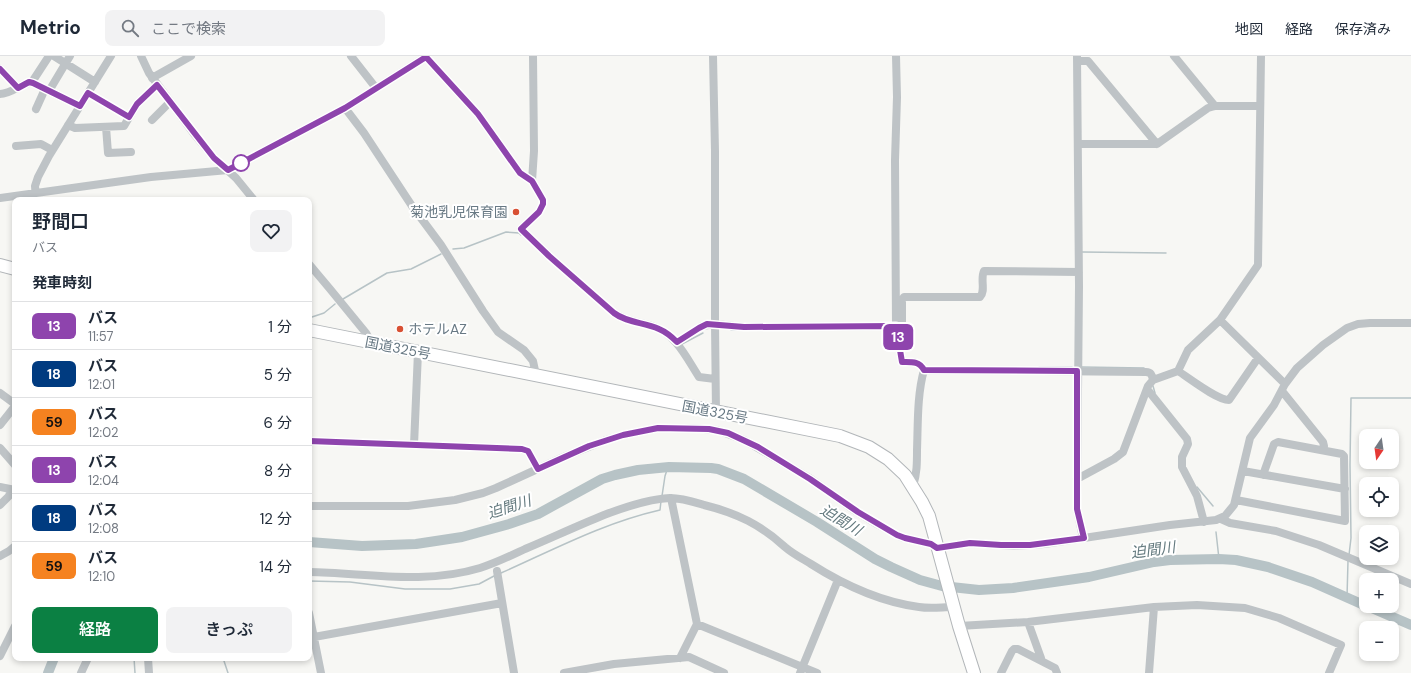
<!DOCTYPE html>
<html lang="ja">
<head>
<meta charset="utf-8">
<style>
	:root { --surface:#fff; --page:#f2f2f3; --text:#1f2937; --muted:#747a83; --line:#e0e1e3; --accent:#0b8043 }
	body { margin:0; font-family:"DM Sans","Noto Sans JP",sans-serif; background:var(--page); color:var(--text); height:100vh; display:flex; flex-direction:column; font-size:15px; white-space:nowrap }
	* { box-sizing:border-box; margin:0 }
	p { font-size:13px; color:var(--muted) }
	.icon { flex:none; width:22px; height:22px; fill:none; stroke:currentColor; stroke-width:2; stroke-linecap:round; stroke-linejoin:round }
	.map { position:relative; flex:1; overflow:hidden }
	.panel { position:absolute; left:12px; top:141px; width:300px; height:464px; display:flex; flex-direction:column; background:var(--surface); border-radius:8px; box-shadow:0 2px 6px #0003 }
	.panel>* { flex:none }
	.badge { padding:0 8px; border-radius:6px; font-size:14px; line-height:26px }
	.needle { width:26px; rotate:193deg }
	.buttons { position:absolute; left:1359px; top:373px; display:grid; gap:8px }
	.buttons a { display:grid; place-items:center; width:40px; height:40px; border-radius:8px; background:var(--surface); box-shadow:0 2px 6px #0003; font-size:20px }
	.map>.badge { position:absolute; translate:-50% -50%; box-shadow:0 0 0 2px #fff }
	h2 { padding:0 20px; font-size:15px; line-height:36px }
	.round { display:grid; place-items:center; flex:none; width:42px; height:42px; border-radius:8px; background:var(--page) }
	.head { display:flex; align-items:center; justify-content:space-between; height:68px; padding:0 20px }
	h1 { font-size:19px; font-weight:600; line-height:30px }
	.action { display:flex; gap:8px; margin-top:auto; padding:8px 20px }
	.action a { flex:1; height:46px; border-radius:8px; background:var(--accent); color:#fff; font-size:16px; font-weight:600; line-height:46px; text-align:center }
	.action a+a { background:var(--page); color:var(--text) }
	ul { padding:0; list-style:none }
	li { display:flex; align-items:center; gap:12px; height:48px; padding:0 20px; border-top:1px solid var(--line) }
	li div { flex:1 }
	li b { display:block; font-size:15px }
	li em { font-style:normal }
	li .badge { min-width:44px; font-weight:700; text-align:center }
	header { display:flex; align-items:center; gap:24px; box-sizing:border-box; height:56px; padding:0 20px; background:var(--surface); border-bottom:1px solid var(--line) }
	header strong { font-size:19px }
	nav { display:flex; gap:22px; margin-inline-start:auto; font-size:14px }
	.search { width:280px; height:36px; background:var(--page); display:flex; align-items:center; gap:10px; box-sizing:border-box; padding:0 14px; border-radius:8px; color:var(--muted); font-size:15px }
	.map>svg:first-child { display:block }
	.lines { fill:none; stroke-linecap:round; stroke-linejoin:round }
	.stream { stroke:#b7c3c6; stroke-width:1.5 }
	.river { stroke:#b7c3c6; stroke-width:10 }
	.highway-casing { stroke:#b2b6b9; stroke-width:14 }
	.minor { stroke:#bec3c6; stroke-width:8 }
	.highway { stroke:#fff; stroke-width:12 }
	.line-casing { stroke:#fff; stroke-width:9 }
	.line { stroke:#8e44ad; stroke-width:6 }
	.stop-dot { fill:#fff; stroke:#8e44ad; stroke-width:2 }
	.poi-dot { fill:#d85033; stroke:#fff; stroke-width:1.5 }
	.labels { text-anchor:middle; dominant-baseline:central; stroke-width:4; stroke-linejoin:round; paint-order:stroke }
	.poi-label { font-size:14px; fill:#687984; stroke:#fff; text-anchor:end }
	.street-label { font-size:14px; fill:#687984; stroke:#fff }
	.water-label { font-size:15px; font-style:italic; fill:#647a7f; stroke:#fff }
</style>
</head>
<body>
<header>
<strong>Metrio</strong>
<div class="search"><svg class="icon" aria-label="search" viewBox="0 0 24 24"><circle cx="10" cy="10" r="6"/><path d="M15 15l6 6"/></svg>ここで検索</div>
<nav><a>地図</a><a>経路</a><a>保存済み</a></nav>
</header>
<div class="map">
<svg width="1411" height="617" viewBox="0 0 1411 617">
	<rect width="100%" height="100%" fill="#f7f7f4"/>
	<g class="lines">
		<path class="stream" d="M453 193 464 192 506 176 519 177 521 179
			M1082 196 1166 197
			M343 243 387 217 411 213 441 198
			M309 262 324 257 335 248
			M731 274H737
			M682 288 703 277
			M1039 311H1072
			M1082 311 1144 312
			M1153 330 1155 337
			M1197 431 1213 450
			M662 440 665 420 668 411
			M1216 476 1219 503
			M1349 499 1351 482 1350 409 1351 342H1411
			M501 517C553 494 603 467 660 454L661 445
			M309 525 350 526 405 533H450L479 528 494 520
			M1347 541 1348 505
			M134 602 135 617
			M223 602 228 617"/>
		<path class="river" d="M309 486 362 490 416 488 462 481 509 468 538 458 602 423 615 419 638 414 669 411 711 412 718 413 744 423 817 466 875 503 891 511 920 524 942 530 979 534 1013 532 1089 521 1154 506 1170 504 1219 503 1236 504 1268 511 1312 526 1366 550
			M1367 550 1411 569
			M48 617 54 602"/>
		<g class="highway-casing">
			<path id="highway" d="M0 209 15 213
				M309 274 840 380 869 391 888 403 905 419 922 446 929 460 959 570 974 617"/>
		</g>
		<path class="minor" d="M54 0 95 26
			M141 0 149 17 195 79 214 102 236 122 254 144
			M351 0 376 32
			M713 0 715 95V268L716 356
			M896 0 897 41 895 104 896 270 902 306C912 306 919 305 924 314 917 339 918 368 917 394 917 407 917 418 913 430
			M1077 0 1079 230 1077 442V453L1083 482
			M1174 0 1215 50
			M426 1 478 58 520 117 532 125 543 144V148L539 156 521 173 549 200 614 257C625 265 638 266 652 270 676 278 686 301 699 321L715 323
			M1077 5H1088L1157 88
			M0 13 18 32
			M152 22 191 0
			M33 27 34 23 49 0
			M49 35 70 0
			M88 37 129 61
			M0 38C13 38 23 25 33 27L80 50
			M345 52 364 77 412 150 441 189 483 255 498 276 524 294 533 305 536 319
			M36 53 45 33
			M152 64 170 46
			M68 69 75 72 124 70 137 48 157 29
			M106 71 108 97 131 96
			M1078 88H1157L1208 52 1215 50H1260
			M16 90 41 88 52 94
			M532 125 534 95 533 0
			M0 142 151 121 228 114 345 52 427 0
			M36 144 35 130 38 121 49 100 111 0
			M309 208 330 233 366 277 371 286
			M1220 264 1285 328
			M677 286 702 270 715 268 744 271 901 270 902 268V244L904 241H980C986 235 980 223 984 215L1079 216
			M924 314 1146 316C1151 316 1152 319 1153 324
			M1178 315C1189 322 1217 344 1229 344L1258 302
			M1147 333 1187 383 1188 388 1182 401V411L1197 440 1204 466
			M1282 335 1323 386 1324 390 1323 394
			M0 337 15 348
			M0 369 15 350
			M309 385 521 393 528 395 538 413
			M414 389 418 296
			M0 392 15 409
			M1243 415 1345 433
			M1077 423 1114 403 1123 396 1148 330 1153 324 1178 315 1188 294 1220 264 1258 209 1261 0
			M0 431 15 434
			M671 442 697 568 680 602
			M1236 444 1345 465 1344 400 1342 398 1278 386 1274 388 1263 419
			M0 449 9 440 11 433
			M309 450H408L455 444 483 437 496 432 566 400 606 384 623 379 658 372H690L717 374 744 384 811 423 854 454 877 468 901 481 931 488 937 492 970 487 1014 490 1044 488 1170 469 1216 464 1225 460 1234 449 1250 382 1274 349 1285 328 1297 312 1323 289 1347 272 1358 268 1370 267H1411
			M1221 463 1230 467 1276 475 1319 489 1411 528
			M0 500 9 495 15 490
			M497 515 514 617
			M309 516C366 517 424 529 480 512 496 507 510 500 525 493 551 482 577 470 604 459 625 451 648 443 670 442 682 442 694 446 704 449 737 457 761 469 785 491 793 498 803 503 811 508 844 529 881 546 919 551 931 553 942 551 954 551
			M309 557 321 617
			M1028 566 1041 602 1040 604
			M697 568 817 617
			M959 570 1028 566 1154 551 1197 549 1245 552 1279 562 1341 589 1329 617
			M314 581 502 547
			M0 600 15 570
			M148 602 149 617
			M81 617 88 602
			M564 617 614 608 689 601 724 617
			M800 617 838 524
			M1001 617 1012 595 1014 593H1018L1055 612 1057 617
			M1149 617 1154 551"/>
		<use href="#highway" class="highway"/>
	</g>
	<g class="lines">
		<g class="line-casing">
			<path id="line" d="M0 13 18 32 29 26 33 27 80 50 88 37 129 61 137 48 157 29 214 102 228 114 345 52 426 1 478 58 520 117 532 125 543 144V148L539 156 521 173 549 200 614 257C627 267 644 266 659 273 666 276 672 281 677 286L699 272 707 268 744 271 896 270 902 306C912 306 919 305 924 314L1077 315V453L1084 482 1030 489H1001L970 487 937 492 931 488 905 482 897 479 858 456 810 423 758 391 728 377 709 373 658 372 623 379 589 390 538 413 528 395 522 393 309 385"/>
		</g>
		<use href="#line" class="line"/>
	</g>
	<circle class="stop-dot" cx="241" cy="107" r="8"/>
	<g class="poi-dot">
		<circle cx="516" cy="156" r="4"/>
		<circle cx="400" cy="273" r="4"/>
	</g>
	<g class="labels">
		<g class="poi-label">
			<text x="508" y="156">菊池乳児保育園</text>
			<text x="408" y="273" text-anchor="start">ホテルAZ</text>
		</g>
		<g class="street-label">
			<text transform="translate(398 292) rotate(11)">国道325号</text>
			<text transform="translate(715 356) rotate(11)">国道325号</text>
		</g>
		<g class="water-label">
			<text transform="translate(509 451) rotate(-18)">迫間川</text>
			<text transform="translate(841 464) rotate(31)">迫間川</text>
			<text transform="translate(1153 494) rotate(-8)">迫間川</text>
		</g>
	</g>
</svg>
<div class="buttons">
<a><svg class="needle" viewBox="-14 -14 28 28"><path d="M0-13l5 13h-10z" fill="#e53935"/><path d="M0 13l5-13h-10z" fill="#747a83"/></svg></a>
<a><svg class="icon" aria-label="locate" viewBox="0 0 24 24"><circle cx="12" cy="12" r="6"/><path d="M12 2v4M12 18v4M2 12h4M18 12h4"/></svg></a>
<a><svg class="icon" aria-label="layers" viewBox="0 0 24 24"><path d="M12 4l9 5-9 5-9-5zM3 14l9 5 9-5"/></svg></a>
<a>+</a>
<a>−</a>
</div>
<b class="badge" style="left:898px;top:281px;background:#8e44ad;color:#fff">13</b>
<section class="panel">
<div class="head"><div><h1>野間口</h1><p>バス</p></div><a class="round"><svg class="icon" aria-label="heart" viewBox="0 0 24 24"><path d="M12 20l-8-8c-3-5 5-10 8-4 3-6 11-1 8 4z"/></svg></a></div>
<h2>発車時刻</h2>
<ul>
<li><span class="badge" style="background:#8e44ad;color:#fff">13</span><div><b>バス</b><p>11:57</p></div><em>1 分</em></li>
<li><span class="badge" style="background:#003b80;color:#fff">18</span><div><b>バス</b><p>12:01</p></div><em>5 分</em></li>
<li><span class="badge" style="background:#f58220;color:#111">59</span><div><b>バス</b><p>12:02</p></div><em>6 分</em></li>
<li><span class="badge" style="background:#8e44ad;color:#fff">13</span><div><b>バス</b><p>12:04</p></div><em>8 分</em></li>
<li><span class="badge" style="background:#003b80;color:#fff">18</span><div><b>バス</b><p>12:08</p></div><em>12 分</em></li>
<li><span class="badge" style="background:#f58220;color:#111">59</span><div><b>バス</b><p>12:10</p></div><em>14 分</em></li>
</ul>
<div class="action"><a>経路</a><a>きっぷ</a></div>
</section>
</div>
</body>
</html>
